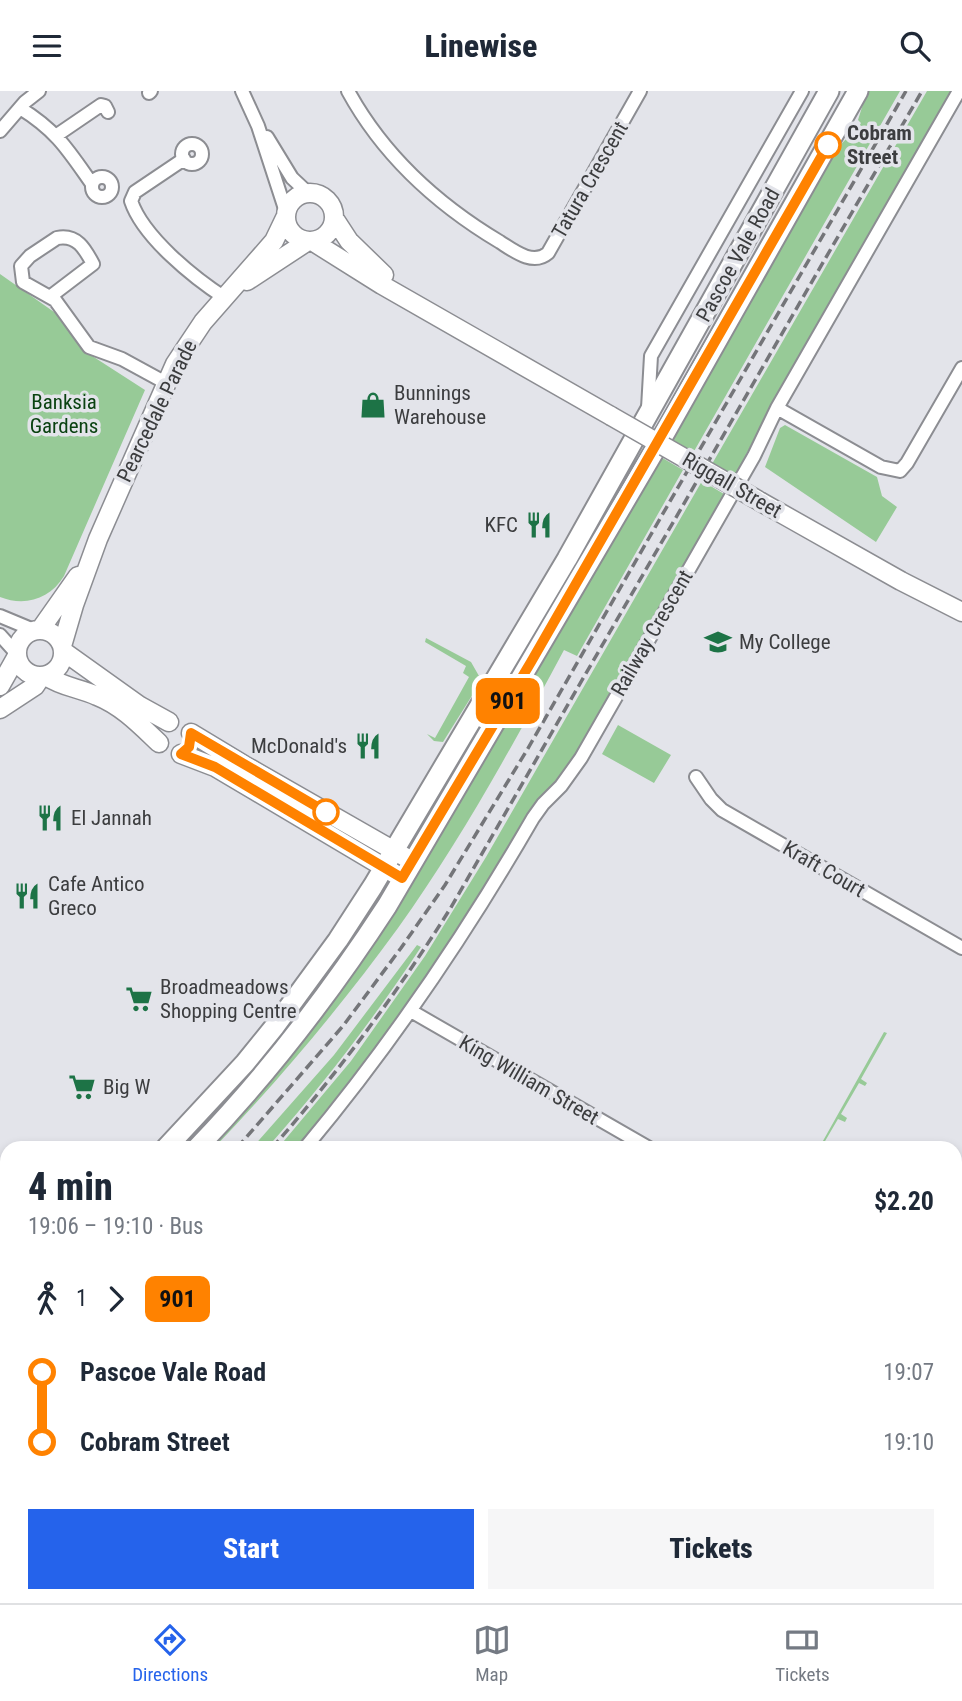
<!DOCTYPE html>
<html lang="en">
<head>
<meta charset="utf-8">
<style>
	:root { --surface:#fff; --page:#f6f6f7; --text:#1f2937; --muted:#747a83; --line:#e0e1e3; --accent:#2563eb }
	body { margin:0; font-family:"Roboto Condensed",sans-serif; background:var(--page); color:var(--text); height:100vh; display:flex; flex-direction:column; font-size:26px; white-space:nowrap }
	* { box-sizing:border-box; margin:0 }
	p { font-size:23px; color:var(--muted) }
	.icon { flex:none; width:38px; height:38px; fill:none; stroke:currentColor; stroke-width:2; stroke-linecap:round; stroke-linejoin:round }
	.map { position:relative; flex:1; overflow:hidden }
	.drawer { position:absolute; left:0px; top:1050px; width:962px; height:462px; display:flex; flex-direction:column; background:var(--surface); border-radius:21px 21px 0 0; box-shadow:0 4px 10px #0003 }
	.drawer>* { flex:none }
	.badge { padding:0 14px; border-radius:10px; font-size:24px; line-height:46px }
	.map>.badge { position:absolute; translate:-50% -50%; box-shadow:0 0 0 4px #fff }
	.legs { display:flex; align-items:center; gap:10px; height:77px; padding:0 28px; font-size:23px }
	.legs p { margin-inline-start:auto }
	.summary { display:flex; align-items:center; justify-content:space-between; height:119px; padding:0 28px }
	h1 { font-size:38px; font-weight:800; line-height:52px }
	.action { display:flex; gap:14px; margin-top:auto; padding:14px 28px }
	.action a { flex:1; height:80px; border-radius:0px; background:var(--accent); color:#fff; font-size:28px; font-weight:800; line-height:80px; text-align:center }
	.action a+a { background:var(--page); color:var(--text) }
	ul { padding:0 28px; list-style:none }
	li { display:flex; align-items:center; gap:24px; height:70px; font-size:26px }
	li i { display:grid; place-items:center; width:10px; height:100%; margin:0 9px; background:currentColor }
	li i::after { content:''; width:18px; height:18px; margin:-9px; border:5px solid; border-radius:50%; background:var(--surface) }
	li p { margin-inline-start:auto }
	li:first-child i { background:linear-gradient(#0000 50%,currentColor 0) }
	li:last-child i { background:linear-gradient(currentColor 50%,#0000 0) }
	header { display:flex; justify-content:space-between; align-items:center; height:91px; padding:0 28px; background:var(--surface); font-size:32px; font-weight:800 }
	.tabs { display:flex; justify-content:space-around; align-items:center; height:98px; border-top:2px solid var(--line); background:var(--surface); font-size:19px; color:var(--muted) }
	.tabs a { display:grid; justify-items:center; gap:4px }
	.tabs .current { color:var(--accent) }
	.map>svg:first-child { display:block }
	.green { fill:#97ca97 }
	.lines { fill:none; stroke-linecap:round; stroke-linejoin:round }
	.street-casing { stroke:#8c8d92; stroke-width:16 }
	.secondary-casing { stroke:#8c8d92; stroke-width:21 }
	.primary-casing { stroke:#8c8d92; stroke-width:23 }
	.street { stroke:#fff; stroke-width:12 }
	.secondary { stroke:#fff; stroke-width:18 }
	.primary { stroke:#fff; stroke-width:19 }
	.rail { stroke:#747579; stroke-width:3.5; stroke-dasharray:10 5; stroke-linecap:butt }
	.secondary-bridge-casing { stroke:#8c8d92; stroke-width:21; stroke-linecap:butt }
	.secondary-bridge { stroke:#fff; stroke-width:18 }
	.line-1-casing { stroke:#fff; stroke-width:16 }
	.line-1 { stroke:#ff8200; stroke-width:10 }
	.stop-1-dot { fill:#fff; stroke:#ff8200; stroke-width:3.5 }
	.labels { text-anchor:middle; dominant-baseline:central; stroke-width:7; stroke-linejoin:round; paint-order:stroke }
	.stop-label { font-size:21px; font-weight:bold; fill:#3c3d3f; stroke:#e3e4ea; text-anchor:start }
	.street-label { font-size:21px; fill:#3c3d3f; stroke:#e3e4ea }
	.poi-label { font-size:21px; fill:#3c3d3f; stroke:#e3e4ea; text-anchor:start }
	.park-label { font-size:21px; fill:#0a4211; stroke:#e3e4ea }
</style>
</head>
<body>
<header><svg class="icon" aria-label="menu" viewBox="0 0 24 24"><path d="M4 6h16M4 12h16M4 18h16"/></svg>Linewise<svg class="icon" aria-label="search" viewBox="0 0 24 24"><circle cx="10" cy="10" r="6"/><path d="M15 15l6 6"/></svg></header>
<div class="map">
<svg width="962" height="1512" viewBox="0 0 962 1512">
	<rect width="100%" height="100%" fill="#e3e4ea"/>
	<path class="green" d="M867 0H900L693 362 669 349 829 66 847 47 851 49 861 32 858 29Z
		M927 0H953L766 324 735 386 712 373Z
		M0 183 64 228 86 261 145 299 64 485C50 508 25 516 0 506Z
		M785 334 877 386 882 405 897 416 876 451 765 376 780 337Z
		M659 365 683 379 577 565 564 559C513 654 461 749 398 837 342 914 280 988 214 1057H211L284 975 365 864 436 752Z
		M702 390 724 403 573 667 558 689 537 711 444 861 402 922 297 1057H278L351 970 425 865 486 766Z
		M426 547 471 571 479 585 473 603 443 651 434 650 427 643 435 647 469 586 463 582 466 575 425 551Z
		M618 634 671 664 654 692 602 663Z
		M417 854 421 856C375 926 323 994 267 1057H252L334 964Z
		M884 941 887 942 861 988 867 992 865 995 859 992 841 1023 847 1027 845 1031 838 1028 821 1057H819Z
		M956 1476 962 1480V1512H957L944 1505H956Z"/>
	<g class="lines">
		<g class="street-casing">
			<path id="street" d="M242 0 258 35 286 121
				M348 0C383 64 438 114 500 151 514 160 533 175 548 162L640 0
				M149 2 151 0
				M20 17C57 40 68 59 92 93
				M0 40 25 11 39 0
				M57 44 101 14 105 15 108 21
				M267 46 292 87 308 102
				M182 63a10 10 0 1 1 20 0a10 10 0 1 1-20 0Z
				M184 68 135 101 131 110C143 146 194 187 225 207
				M92 96a10 10 0 1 1 20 0a10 10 0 1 1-20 0Z
				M51 205 93 173C85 158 77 143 57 147L30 165 21 175 23 191 55 209 89 256 122 268 166 292
				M648 317 651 265 802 0
				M777 317 881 376 900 380 907 372 962 277
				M0 525 36 540
				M0 544 17 563
				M696 686 711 708 722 719 962 857
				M411 920 649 1057
				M305 1057C391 954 466 843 533 727L543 713 561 695 581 667 754 365 777 317 959 0
				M956 1234 962 1237
				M0 1348 7 1343
				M0 1460 7 1464
				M78 1505 90 1512
				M342 1505 347 1512
				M514 1505 516 1512
				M790 1505 802 1512
				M362 1512 372 1505"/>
		</g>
		<g class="secondary-casing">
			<path id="secondary" d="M286 126a24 24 0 1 1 48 0a24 24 0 1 1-48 0Z
				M334 127 349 150 384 184
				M312 150 382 194 611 325
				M247 190 308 150
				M761 411 901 490 962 521
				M17 562a23 23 0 1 1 46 0a23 23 0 1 1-46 0Z
				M40 539 78 485
				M62 555 74 514 98 448 175 273 203 231 274 150 286 125
				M63 560 140 615 169 631
				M46 585C62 596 80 597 97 605 122 615 140 634 159 652
				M0 595 17 565
				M0 618 35 595 41 586
				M191 642 244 674 412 770
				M181 663 215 676 402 787"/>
		</g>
		<g class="primary-casing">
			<path id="primary" d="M166 1057 245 972 275 935 338 849 373 795 567 468 829 0
				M197 1057C269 982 331 901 387 815L666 340 858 0
				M0 1199 7 1195
				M0 1225 7 1220"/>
		</g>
		<use href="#street" class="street"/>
		<use href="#secondary" class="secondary"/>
		<use href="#primary" class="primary"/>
		<path class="rail" d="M237 1057 343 935 401 857 445 794 527 659 906 0
			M272 1057C338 982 397 902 450 818L922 0
			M0 1268 7 1262
			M0 1309 7 1304"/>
		<g class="secondary-bridge-casing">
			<path id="secondary-bridge" d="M611 325 761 411"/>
		</g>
		<use href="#secondary-bridge" class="secondary-bridge"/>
	</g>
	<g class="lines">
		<g class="line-1-casing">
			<path id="line-1" d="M326 721 191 642 189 656 181 663 215 676 402 787 531 571 828 54"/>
		</g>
		<use href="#line-1" class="line-1"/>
	</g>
	<defs>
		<g id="shop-bare" transform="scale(2.1)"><path d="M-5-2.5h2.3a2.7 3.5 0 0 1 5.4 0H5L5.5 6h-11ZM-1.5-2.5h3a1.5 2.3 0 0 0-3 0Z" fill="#1d7346" stroke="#e3e4ea" stroke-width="2.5" paint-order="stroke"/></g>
		<g id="restaurant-bare" transform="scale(2.1)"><path d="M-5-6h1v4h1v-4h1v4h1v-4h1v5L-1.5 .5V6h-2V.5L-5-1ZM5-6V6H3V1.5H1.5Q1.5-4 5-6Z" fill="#1d7346" stroke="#e3e4ea" stroke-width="2.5" paint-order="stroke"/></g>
		<g id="school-bare" transform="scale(2.1)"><path d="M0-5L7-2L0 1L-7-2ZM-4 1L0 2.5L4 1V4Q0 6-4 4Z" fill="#1d7346" stroke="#e3e4ea" stroke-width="2.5" paint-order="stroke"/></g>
		<g id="supermarket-bare" transform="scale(2.1)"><path d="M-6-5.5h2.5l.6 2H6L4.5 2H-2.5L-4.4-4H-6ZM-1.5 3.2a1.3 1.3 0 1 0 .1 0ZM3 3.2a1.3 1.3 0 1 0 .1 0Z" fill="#1d7346" stroke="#e3e4ea" stroke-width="2.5" paint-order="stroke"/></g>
	</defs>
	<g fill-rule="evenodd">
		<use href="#shop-bare" x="373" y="314"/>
		<use href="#restaurant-bare" x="539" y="434"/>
		<use href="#school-bare" x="718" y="551"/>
		<use href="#restaurant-bare" x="368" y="655"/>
		<use href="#restaurant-bare" x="50" y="727"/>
		<use href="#restaurant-bare" x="27" y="805"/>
		<use href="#supermarket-bare" x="139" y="908"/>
		<use href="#supermarket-bare" x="82" y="996"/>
	</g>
	<g class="stop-1-dot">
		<circle cx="828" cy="54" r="12"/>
		<circle cx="326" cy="721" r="12"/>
	</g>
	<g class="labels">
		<g class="stop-label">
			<text x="847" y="42">Cobram<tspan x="847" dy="24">Street</tspan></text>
		</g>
		<g class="street-label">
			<text transform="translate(590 89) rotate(-60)">Tatura Crescent</text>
			<text transform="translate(738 164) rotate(-61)">Pascoe Vale Road</text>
			<text transform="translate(157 320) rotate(-64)">Pearcedale Parade</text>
			<text transform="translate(732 394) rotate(30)">Riggall Street</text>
			<text transform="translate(652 542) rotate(-60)">Railway Crescent</text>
			<text transform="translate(824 778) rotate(30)">Kraft Court</text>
			<text transform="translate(529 989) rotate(30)">King William Street</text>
		</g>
		<g class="poi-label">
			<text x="394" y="302">Bunnings<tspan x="394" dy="24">Warehouse</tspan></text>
			<text x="518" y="434" text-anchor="end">KFC</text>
			<text x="739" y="551">My College</text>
			<text x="347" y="655" text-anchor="end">McDonald's</text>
			<text x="71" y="727">El Jannah</text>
			<text x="48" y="793">Cafe Antico<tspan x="48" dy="24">Greco</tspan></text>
			<text x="160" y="896">Broadmeadows<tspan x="160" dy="24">Shopping Centre</tspan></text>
			<text x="103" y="996">Big W</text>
		</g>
		<g class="park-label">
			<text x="64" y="311">Banksia<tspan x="64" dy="24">Gardens</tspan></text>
		</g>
	</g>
</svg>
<b class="badge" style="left:508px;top:610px;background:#ff8200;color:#111">901</b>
<section class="drawer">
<div class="summary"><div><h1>4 min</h1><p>19:06 – 19:10 · Bus</p></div><b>$2.20</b></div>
<div class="legs"><svg class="icon" aria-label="walk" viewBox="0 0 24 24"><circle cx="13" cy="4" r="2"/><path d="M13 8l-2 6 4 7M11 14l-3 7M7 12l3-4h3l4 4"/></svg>1<svg class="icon" aria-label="forward" viewBox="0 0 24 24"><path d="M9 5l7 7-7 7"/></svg><b class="badge" style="background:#ff8200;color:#111">901</b></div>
<ul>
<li><i style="color:#ff8200"></i><b>Pascoe Vale Road</b><p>19:07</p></li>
<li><i style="color:#ff8200"></i><b>Cobram Street</b><p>19:10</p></li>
</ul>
<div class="action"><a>Start</a><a>Tickets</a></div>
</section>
</div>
<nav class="tabs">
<a class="current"><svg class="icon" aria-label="directions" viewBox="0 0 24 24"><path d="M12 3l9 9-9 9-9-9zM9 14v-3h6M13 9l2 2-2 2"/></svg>Directions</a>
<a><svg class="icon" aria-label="map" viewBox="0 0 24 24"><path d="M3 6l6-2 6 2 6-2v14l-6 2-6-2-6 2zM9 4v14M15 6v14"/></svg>Map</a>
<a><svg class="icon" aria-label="tickets" viewBox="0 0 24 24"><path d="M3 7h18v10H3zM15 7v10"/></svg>Tickets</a>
</nav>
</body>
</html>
